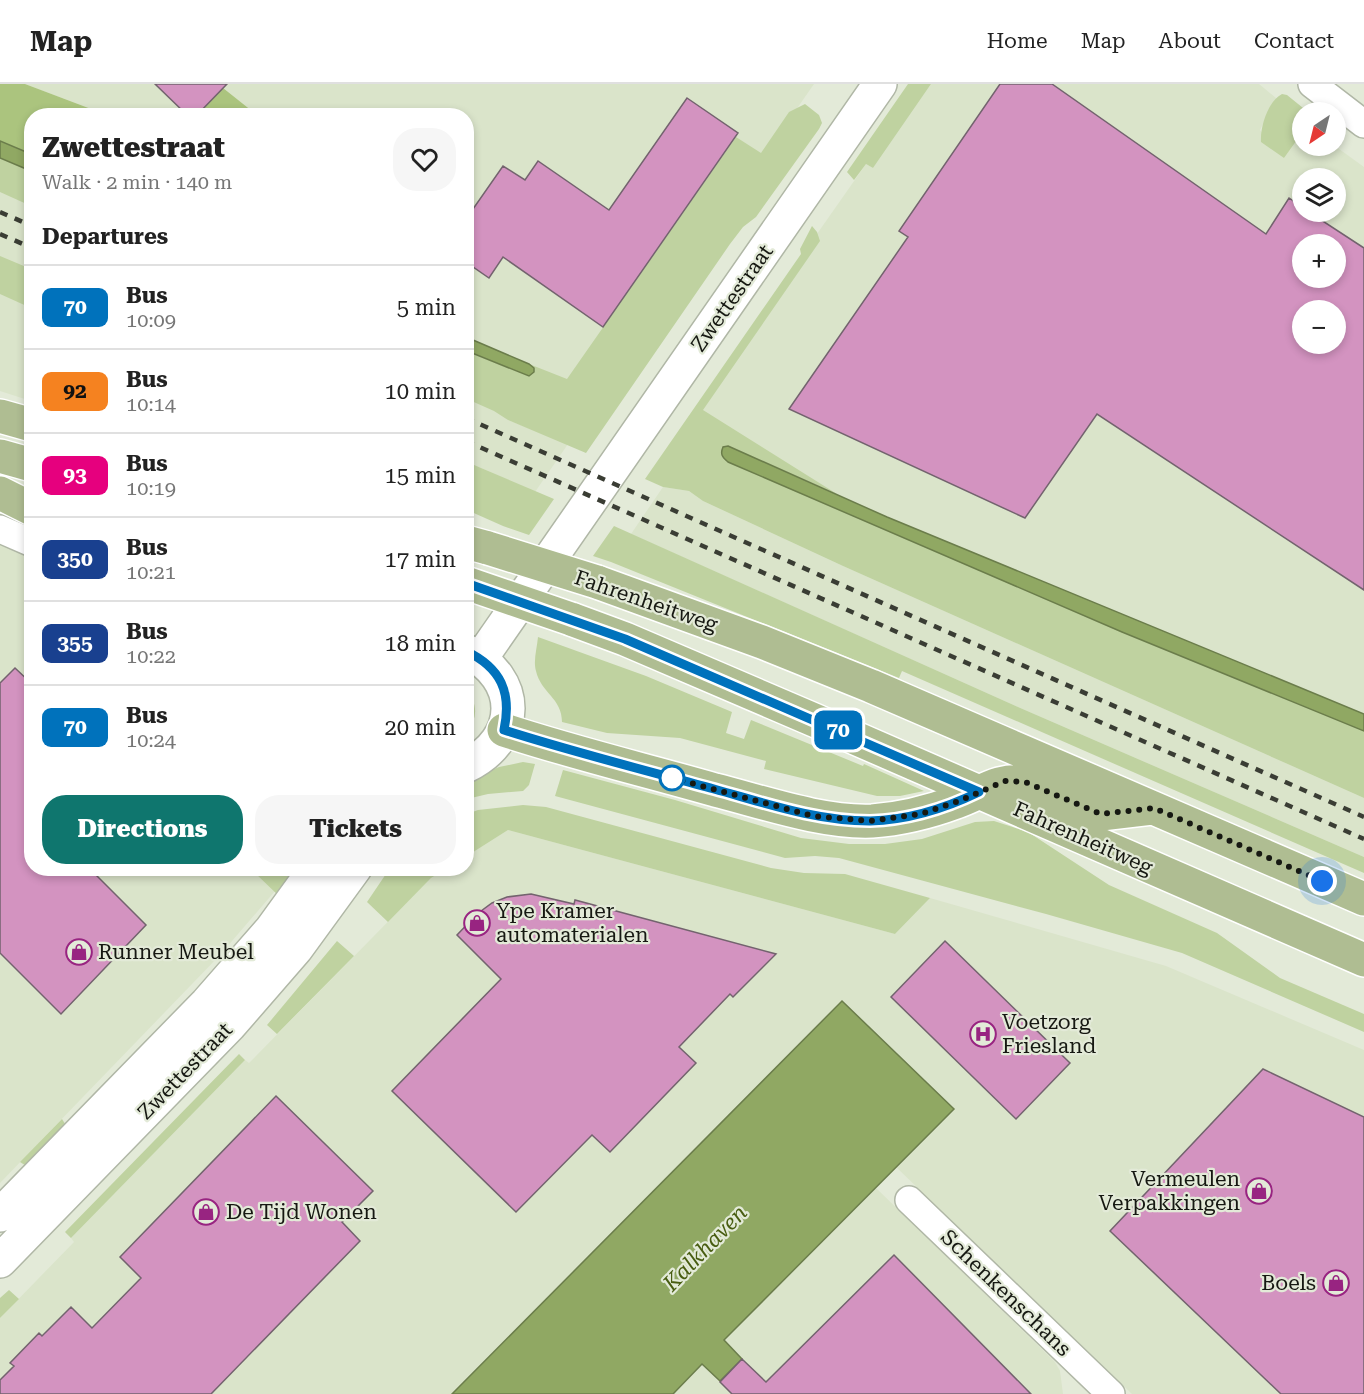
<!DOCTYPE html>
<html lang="en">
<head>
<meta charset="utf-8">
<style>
	:root { --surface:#fff; --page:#f6f6f6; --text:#222; --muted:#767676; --line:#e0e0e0; --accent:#0f766e }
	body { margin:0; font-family:"Roboto Serif",serif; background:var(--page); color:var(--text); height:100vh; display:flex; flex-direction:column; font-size:22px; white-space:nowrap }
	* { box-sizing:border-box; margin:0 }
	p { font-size:20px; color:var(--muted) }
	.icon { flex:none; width:33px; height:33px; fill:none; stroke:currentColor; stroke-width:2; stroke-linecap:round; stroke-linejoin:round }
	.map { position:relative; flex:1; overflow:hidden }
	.details { position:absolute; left:24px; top:24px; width:450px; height:768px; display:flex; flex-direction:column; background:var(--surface); border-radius:24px; box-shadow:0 3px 9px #0003 }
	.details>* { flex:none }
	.badge { padding:0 12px; border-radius:9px; font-size:21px; line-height:39px }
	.needle { width:39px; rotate:215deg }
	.fabs { position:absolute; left:1292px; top:18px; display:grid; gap:12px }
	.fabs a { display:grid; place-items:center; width:54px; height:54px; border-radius:50%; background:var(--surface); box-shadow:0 3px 9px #0003; font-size:30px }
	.you { position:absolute; width:30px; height:30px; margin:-15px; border:4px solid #fff; border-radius:50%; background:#1a73e8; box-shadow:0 0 0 9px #1a73e833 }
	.map>.badge { position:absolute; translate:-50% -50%; box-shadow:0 0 0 3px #fff }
	h2 { padding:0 18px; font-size:22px; line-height:54px }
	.round { display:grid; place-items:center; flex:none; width:63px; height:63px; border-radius:24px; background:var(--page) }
	.overview { display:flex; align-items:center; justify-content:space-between; height:102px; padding:0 18px }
	h1 { font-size:28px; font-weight:800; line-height:45px }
	.button { display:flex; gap:12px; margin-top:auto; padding:12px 18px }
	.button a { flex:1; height:69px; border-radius:24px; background:var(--accent); color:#fff; font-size:24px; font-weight:800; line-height:69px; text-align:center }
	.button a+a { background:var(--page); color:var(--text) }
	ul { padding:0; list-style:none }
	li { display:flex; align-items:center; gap:18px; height:84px; padding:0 18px; border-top:2px solid var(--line) }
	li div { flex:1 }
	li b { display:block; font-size:22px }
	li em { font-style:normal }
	li .badge { min-width:66px; font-weight:700; text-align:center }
	header { display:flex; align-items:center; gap:36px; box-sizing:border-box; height:84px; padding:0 30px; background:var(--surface); border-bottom:2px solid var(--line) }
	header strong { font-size:28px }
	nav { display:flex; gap:33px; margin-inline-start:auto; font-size:21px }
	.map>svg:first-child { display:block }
	.built { fill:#dae4ca; fill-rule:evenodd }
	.green { fill:#bfd2a0 }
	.forest { fill:#abc47e }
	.water { fill:#90a863; stroke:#6b7d4b; stroke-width:1.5 }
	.building { fill:#d393c0; stroke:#73636e; stroke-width:1.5; fill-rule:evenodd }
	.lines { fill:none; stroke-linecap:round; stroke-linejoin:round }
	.street-casing { stroke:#b0b7a6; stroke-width:30 }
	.secondary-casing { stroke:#b0b7a6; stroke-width:36 }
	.primary-casing { stroke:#fff; stroke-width:36 }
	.street { stroke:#fff; stroke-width:27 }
	.secondary { stroke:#fff; stroke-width:33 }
	.primary { stroke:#afbd92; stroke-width:33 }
	.rail { stroke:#3a3d34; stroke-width:4.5; stroke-dasharray:8 8; stroke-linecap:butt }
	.primary-bridge-casing { stroke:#fff; stroke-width:36; stroke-linecap:butt }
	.primary-bridge { stroke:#afbd92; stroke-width:33 }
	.line-casing { stroke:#fff; stroke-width:14 }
	.line { stroke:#0072bc; stroke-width:9 }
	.walk { stroke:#161812; stroke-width:6; stroke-dasharray:0 10.8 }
	.stop-dot { fill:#fff; stroke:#0072bc; stroke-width:3 }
	.labels { text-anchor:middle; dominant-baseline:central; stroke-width:4.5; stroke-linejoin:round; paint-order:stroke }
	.street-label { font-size:21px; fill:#161812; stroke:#e3ead8 }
	.poi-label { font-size:21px; fill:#161812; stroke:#e3ead8; text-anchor:start }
	.water-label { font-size:22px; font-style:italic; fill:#485d11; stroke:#e3ead8 }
</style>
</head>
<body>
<header>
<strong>Map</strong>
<nav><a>Home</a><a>Map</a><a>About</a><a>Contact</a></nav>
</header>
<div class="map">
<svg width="1364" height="1310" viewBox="0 0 1364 1310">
	<rect width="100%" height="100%" fill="#e3ead8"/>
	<path class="built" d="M25 0H814L599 309 467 262 466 32 107 31Z
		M931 0H1259L1276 14 1260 46 1284 74 1302 49V62H1335L1364 83V630L887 433 728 362 723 363 681 344 866 80 873 84ZM1302 94H1335V128H1302ZM1302 160H1335V194H1302ZM1302 226H1335V260H1302Z
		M0 74 31 87V317L0 307Z
		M467 267 508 336 568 360 535 408 479 383 467 404Z
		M663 403 689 407 703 417 843 482 1364 714V773L1018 623 631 450Z
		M0 457 31 470 32 784 290 785 275 807 220 871 0 1099Z
		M508 746 895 850 930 814 1166 882 1364 966V1310H1132L896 1083 954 1025 842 917 452 1310H0V1234L74 1158 71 1154 245 976 249 979 431 794 446 785 466 784 467 772Z
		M876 1104 1055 1278 1060 1287 1063 1310H673L702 1280 720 1297 741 1275 724 1256Z"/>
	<path class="green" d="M908 0H931L873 84 866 80 854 96 847 88Z
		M1282 10 1287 11 1308 28H1302V49L1284 74 1261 58C1260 43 1268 17 1282 10Z
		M805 20 819 31 822 39 819 45 756 133 743 143 730 160 586 369 508 336 494 327 467 315 466 267 529 292 534 284 529 280 567 295 736 53 761 69 789 28Z
		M0 74 31 87V122L0 108Z
		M812 142 817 148 820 157 703 326 837 410 728 362 723 364C720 370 723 373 728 378L1122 548 1364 647V714L843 482 703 417 689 407 663 403 645 395 801 170 800 165Z
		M0 172 31 185V224L0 210Z
		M467 378 554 415 529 451 503 442 467 426Z
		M614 442 1018 623 1364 773V789L902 587 899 594 611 478 593 472Z
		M538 553 646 592 732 628 726 649 744 655 751 636 863 682 864 680 924 707 900 712H877L764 685 766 677 680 654 607 649 562 638C562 614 541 609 536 587 533 577 537 564 538 553Z
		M466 605C478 620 478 634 467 648Z
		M523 678 535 680 529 701 523 707 488 710 467 715V697L499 683Z
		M563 686 675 716 801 754 849 760H885L922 755 975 738 994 737 1028 748 1109 801 1217 849 1280 894 1364 930V948L1182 869 1046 830 839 774 815 772 785 774 555 712Z
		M523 721 546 723 771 784 804 789 845 790 930 814 895 850 508 746 467 772V730L478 726Z
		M390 784H446V785L431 794 388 838 367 818Z
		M251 785H307L282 815Z
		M337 857 354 872 277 950 267 941Z
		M239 970 245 976 71 1154 65 1148Z
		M62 1035 67 1043 28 1083 20 1078Z
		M9 1206 19 1215 0 1234V1214Z"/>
	<path class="forest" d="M0 0H25L107 31 32 32 31 70 0 57Z
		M223 4 257 31 196 32Z"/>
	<path class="water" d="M0 57 31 70V87L0 74Z
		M466 253 529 280 534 284V288L529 292 467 267Z
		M728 362 887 433 1364 630V647L1122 548 728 378C722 373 720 370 723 363Z
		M842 917 954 1025 724 1256 742 1275 720 1297 702 1280 673 1310H452Z"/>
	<path class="building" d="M155 0H227L196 32H188Z
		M1000 0H1052L1266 150 1289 114 1302 123V128H1309L1364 164V506L1097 330 1025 434 789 325 908 153 899 147ZM1302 160H1335V194H1302ZM1302 226H1335V260H1302Z
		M687 14 738 49 603 243 503 173 489 194 466 178V135L503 82 525 96 538 77 609 126Z
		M15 584 32 600V784H89L146 841 61 930 0 869V599Z
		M531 810 574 820 575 816 776 870 733 913 730 910 679 963 696 979 610 1068 592 1051 516 1128 392 1007 501 895 457 851 477 830 492 819 507 813Z
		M945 857 1070 979 1016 1035 891 913Z
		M1263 985 1364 1033V1310H1281L1110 1147Z
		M276 1012 373 1107 342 1138 360 1157 211 1310H0V1296L14 1282 10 1279 39 1249 42 1252 71 1223 92 1244 141 1194 120 1173Z
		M894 1171 1031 1310H732L720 1298 742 1275 766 1298Z"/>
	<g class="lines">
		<g class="street-casing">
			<path id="street" d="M1312 0 1364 40
				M0 445 32 459
				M909 1116 1111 1310"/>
		</g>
		<g class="secondary-casing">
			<path id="secondary" d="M466 567C522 594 522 655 466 682
				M481 574 880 0
				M0 1131 207 919 271 846 316 784
				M0 1177 230 941 296 865 355 784"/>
		</g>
		<g class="primary-casing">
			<path id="primary" d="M0 332 32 341
				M0 372 32 381
				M0 409 32 425
				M466 458 488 464
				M597 498 762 558 871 602 1364 815
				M571 535 625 555 814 636 1364 876
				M504 646C574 669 645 686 715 706 763 718 822 739 872 737 901 735 929 728 956 718 980 710 998 694 1025 698L1101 730 1152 724"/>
		</g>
		<use href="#street" class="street"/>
		<use href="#secondary" class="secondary"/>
		<use href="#primary" class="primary"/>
		<path class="rail" d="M0 128 32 142
			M0 150 32 164
			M466 334 1364 733
			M466 357 1364 755"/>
		<g class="primary-bridge-casing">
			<path id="primary-bridge" d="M488 464 597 498
				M466 499 571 535"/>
		</g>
		<use href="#primary-bridge" class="primary-bridge"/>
	</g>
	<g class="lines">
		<g class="line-casing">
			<path id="line" d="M466 499 625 555 979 708C946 724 907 736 870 737 816 737 765 719 714 705 644 686 573 668 504 646 512 608 501 584 466 567"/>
		</g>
		<use href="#line" class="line"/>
		<path class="walk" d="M672 694 813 732 870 737 921 730 959 717 1005 697 1025 698 1101 730 1154 724 1322 797"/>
	</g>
	<defs>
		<g id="shop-ring" transform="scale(1.35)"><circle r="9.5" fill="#e3ead8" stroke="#982481" stroke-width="1.5"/><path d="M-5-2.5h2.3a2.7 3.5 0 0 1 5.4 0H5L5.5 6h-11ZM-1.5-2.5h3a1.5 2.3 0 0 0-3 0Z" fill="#982481"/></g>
		<g id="hospital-ring" transform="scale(1.35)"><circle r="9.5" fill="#e3ead8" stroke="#982481" stroke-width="1.5"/><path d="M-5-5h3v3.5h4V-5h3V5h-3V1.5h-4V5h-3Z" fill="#982481"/></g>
	</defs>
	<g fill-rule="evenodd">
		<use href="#shop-ring" x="477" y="839"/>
		<use href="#shop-ring" x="79" y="868"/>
		<use href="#hospital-ring" x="983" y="950"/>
		<use href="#shop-ring" x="1259" y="1107"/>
		<use href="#shop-ring" x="206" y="1128"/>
		<use href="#shop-ring" x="1336" y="1199"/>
	</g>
	<circle class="stop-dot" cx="672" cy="694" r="12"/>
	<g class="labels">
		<g class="street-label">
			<text transform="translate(732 214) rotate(-55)">Zwettestraat</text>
			<text transform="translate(646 517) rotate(19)">Fahrenheitweg</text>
			<text transform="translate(1083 754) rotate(24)">Fahrenheitweg</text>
			<text transform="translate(185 987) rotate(-46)">Zwettestraat</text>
			<text transform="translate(1006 1209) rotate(44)">Schenkenschans</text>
		</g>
		<g class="poi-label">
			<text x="496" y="827">Ype Kramer<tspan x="496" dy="24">automaterialen</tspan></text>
			<text x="98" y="868">Runner Meubel</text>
			<text x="1002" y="938">Voetzorg<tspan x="1002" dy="24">Friesland</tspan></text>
			<text x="1240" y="1095" text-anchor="end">Vermeulen<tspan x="1240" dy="24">Verpakkingen</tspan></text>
			<text x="226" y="1128">De Tijd Wonen</text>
			<text x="1316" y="1199" text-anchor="end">Boels</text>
		</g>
		<g class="water-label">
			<text transform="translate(705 1164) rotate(-46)">Kalkhaven</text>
		</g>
	</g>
</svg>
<div class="fabs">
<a><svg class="needle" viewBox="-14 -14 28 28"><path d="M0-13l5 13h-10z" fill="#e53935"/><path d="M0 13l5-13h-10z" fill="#767676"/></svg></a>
<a><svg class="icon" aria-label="layers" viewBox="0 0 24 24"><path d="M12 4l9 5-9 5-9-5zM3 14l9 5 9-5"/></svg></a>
<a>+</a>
<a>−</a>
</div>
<div class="you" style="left:1322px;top:797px"></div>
<b class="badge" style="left:838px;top:646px;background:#0072bc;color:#fff">70</b>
<section class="details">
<div class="overview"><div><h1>Zwettestraat</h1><p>Walk · 2 min · 140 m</p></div><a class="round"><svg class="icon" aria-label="heart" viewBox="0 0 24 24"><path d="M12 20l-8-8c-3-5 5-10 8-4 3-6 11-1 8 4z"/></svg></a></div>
<h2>Departures</h2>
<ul>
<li><span class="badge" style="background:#0072bc;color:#fff">70</span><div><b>Bus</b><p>10:09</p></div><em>5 min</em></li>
<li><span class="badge" style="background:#f58220;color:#111">92</span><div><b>Bus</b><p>10:14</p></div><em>10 min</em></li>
<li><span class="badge" style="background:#e6007e;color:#fff">93</span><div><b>Bus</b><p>10:19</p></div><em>15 min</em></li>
<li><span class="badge" style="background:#19408f;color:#fff">350</span><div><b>Bus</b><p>10:21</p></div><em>17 min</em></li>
<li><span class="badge" style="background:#19408f;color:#fff">355</span><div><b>Bus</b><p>10:22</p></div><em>18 min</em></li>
<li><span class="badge" style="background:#0072bc;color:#fff">70</span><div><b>Bus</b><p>10:24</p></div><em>20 min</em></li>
</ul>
<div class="button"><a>Directions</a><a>Tickets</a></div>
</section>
</div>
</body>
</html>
